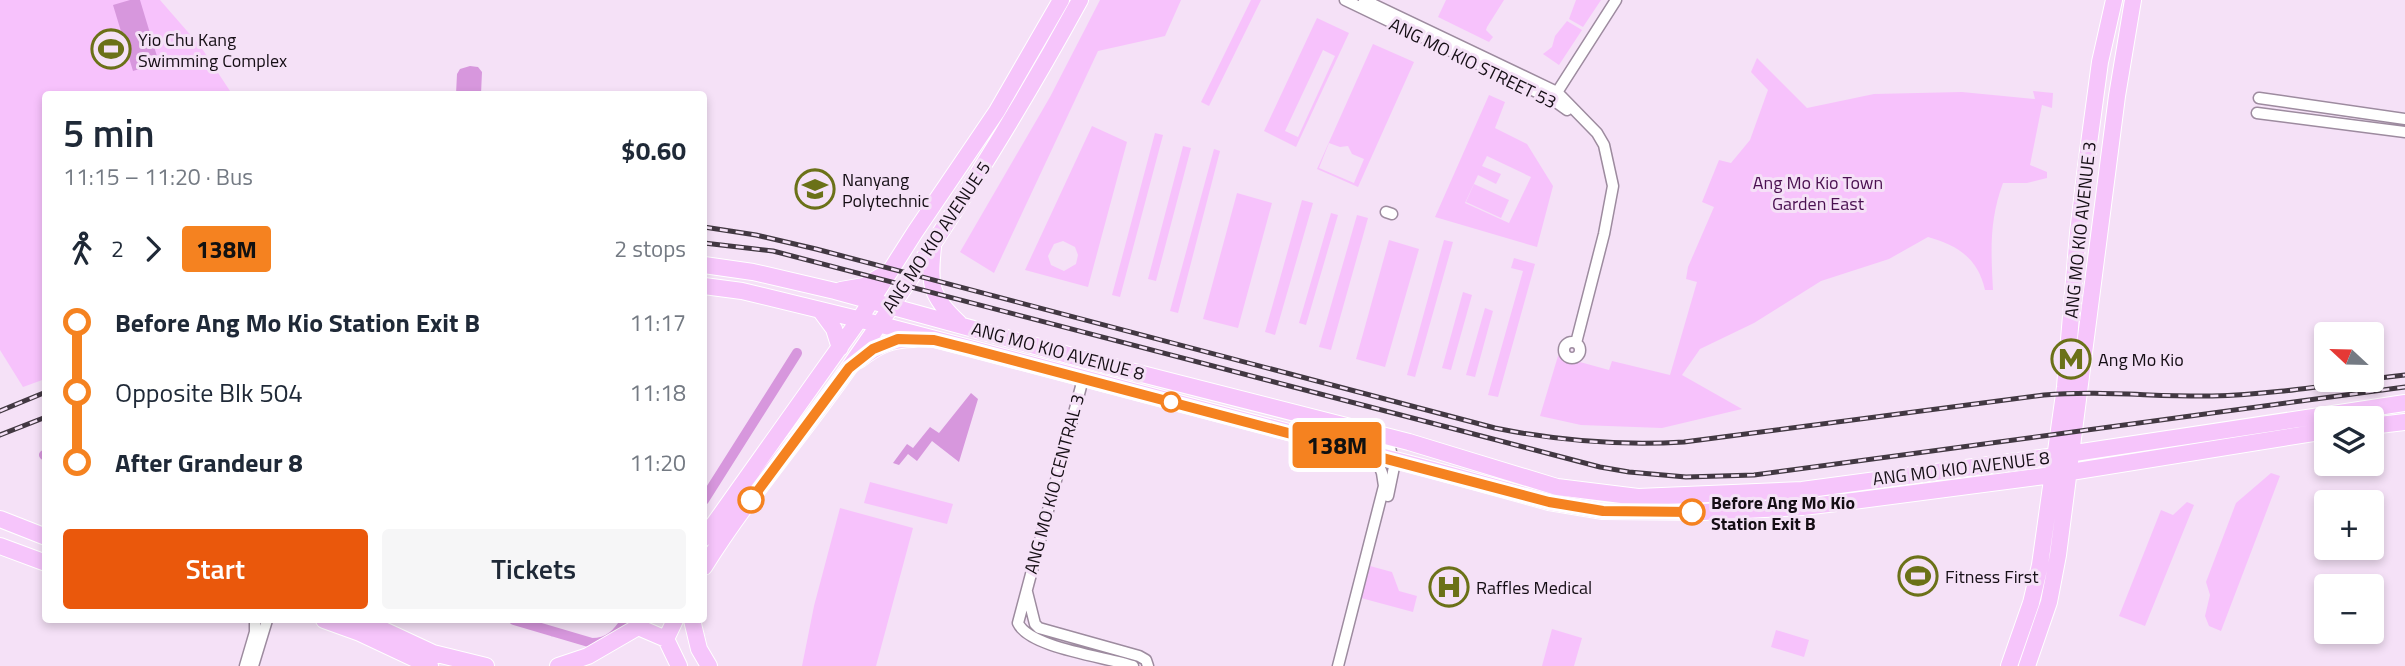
<!DOCTYPE html>
<html lang="en">
<head>
<meta charset="utf-8">
<style>
	:root { --surface:#fff; --page:#f6f6f7; --text:#1f2937; --muted:#747a83; --accent:#ea580c }
	body { margin:0; font-family:"Titillium Web",sans-serif; background:var(--page); color:var(--text); height:100vh; display:flex; flex-direction:column; font-size:26px; white-space:nowrap }
	* { box-sizing:border-box; margin:0 }
	p { font-size:23px; color:var(--muted) }
	.icon { flex:none; width:38px; height:38px; fill:none; stroke:currentColor; stroke-width:2; stroke-linecap:round; stroke-linejoin:round }
	.map { position:relative; flex:1; overflow:hidden }
	.side { position:absolute; left:42px; top:91px; width:665px; height:532px; display:flex; flex-direction:column; background:var(--surface); border-radius:7px; box-shadow:0 4px 10px #0003 }
	.side>* { flex:none }
	.badge { padding:0 14px; border-radius:5px; font-size:24px; line-height:46px }
	.needle { width:46px; rotate:292deg }
	.buttons { position:absolute; left:2314px; top:322px; display:grid; gap:14px }
	.buttons a { display:grid; place-items:center; width:70px; height:70px; border-radius:7px; background:var(--surface); box-shadow:0 4px 10px #0003; font-size:35px }
	.map>.badge { position:absolute; translate:-50% -50%; box-shadow:0 0 0 4px #fff }
	.legs { display:flex; align-items:center; gap:10px; height:77px; padding:0 21px; font-size:23px }
	.legs p { margin-inline-start:auto }
	.headline { display:flex; align-items:center; justify-content:space-between; height:119px; padding:0 21px }
	h1 { font-size:38px; font-weight:600; line-height:52px }
	.primary-button { display:flex; gap:14px; margin-top:auto; padding:14px 21px }
	.primary-button a { flex:1; height:80px; border-radius:7px; background:var(--accent); color:#fff; font-size:28px; font-weight:600; line-height:80px; text-align:center }
	.primary-button a+a { background:var(--page); color:var(--text) }
	ul { padding:0 21px; list-style:none }
	li { display:flex; align-items:center; gap:24px; height:70px; font-size:26px }
	li i { display:grid; place-items:center; width:10px; height:100%; margin:0 9px; background:currentColor }
	li i::after { content:''; width:18px; height:18px; margin:-9px; border:5px solid; border-radius:50%; background:var(--surface) }
	li p { margin-inline-start:auto }
	li:first-child i { background:linear-gradient(#0000 50%,currentColor 0) }
	li:last-child i { background:linear-gradient(currentColor 50%,#0000 0) }
	.map>svg:first-child { display:block }
	.green { fill:#f7c2fc; fill-rule:evenodd }
	.water { fill:#d797dd }
	.lines { fill:none; stroke-linecap:round; stroke-linejoin:round }
	.stream { stroke:#d797dd; stroke-width:2.5 }
	.canal { stroke:#d797dd; stroke-width:10 }
	.street-casing { stroke:#9d8b9f; stroke-width:13 }
	.primary-casing { stroke:#fff; stroke-width:18 }
	.street { stroke:#fff; stroke-width:10 }
	.primary { stroke:#f6c5fb; stroke-width:16 }
	.rail-casing { stroke:#423842; stroke-width:5 }
	.rail { stroke:#f5e1f7; stroke-width:2.5; stroke-dasharray:8; stroke-linecap:butt }
	.line-1-casing { stroke:#fff; stroke-width:16 }
	.line-1 { stroke:#f58220; stroke-width:10 }
	.stop-1-dot { fill:#fff; stroke:#f58220; stroke-width:3.5 }
	.labels { text-anchor:middle; dominant-baseline:central; stroke-width:6; stroke-linejoin:round; paint-order:stroke }
	.poi-label { font-size:18px; fill:#150e15; stroke:#f5e1f7; text-anchor:start }
	.street-label { font-size:18px; fill:#150e15; stroke:#f5e1f7 }
	.park-label { font-size:18px; fill:#4a1050; stroke:#f5e1f7 }
	.stop-label { font-size:18px; font-weight:bold; fill:#150e15; stroke:#f5e1f7; text-anchor:start }
</style>
</head>
<body>
<div class="map">
<svg width="2405" height="666" viewBox="0 0 2405 666">
	<rect width="100%" height="100%" fill="#f5e1f7"/>
	<path class="green" d="M0 0H160L201 47 232 94H46L45 379 23 387 0 350Z
		M1100 0H1181L1165 36 1098 51 994 273 960 252 1050 97Z
		M1251 0H1261L1209 106 1201 102Z
		M1446 0H1504L1487 27 1486 30 1493 37 1489 42 1438 17Z
		M1576 0H1601L1583 27 1569 19Z
		M1317 18 1349 33 1296 147 1264 131ZM1323 50 1335 56 1298 137 1285 131Z
		M1567 21 1582 30 1559 65 1543 54 1552 47 1555 36Z
		M1373 44 1414 62 1358 187 1317 169ZM1329 143 1340 147 1348 146 1352 154 1364 159 1354 183 1319 168Z
		M1757 58 1807 108 1874 94 1962 92 2035 99 2033 91 2053 93 2052 108 2042 105 2030 165 2047 172V178L2027 183H2003C1989 221 1991 251 1993 290H1985C1978 258 1957 245 1928 237L1889 259 1821 281 1754 323 1700 349 1682 375 1742 409 1662 428 1581 425 1540 416 1558 356 1609 370 1612 361 1670 375 1697 282 1686 279 1688 267 1714 207 1702 202 1719 160 1731 163 1750 140 1768 90 1751 72Z
		M1489 95 1505 102 1495 128 1527 144 1553 186 1537 247 1435 217ZM1487 156 1531 177 1509 223 1465 203 1478 175 1496 184 1501 174 1482 166Z
		M1092 126 1127 142 1088 287 1025 270ZM1063 241 1075 247 1078 255 1076 264 1064 271 1051 265 1048 256 1054 244Z
		M1155 133 1163 135 1120 297 1112 295Z
		M1183 146 1191 148 1156 281 1148 279Z
		M1214 149 1220 151 1178 313 1170 311Z
		M1474 184 1509 200 1501 218 1466 202Z
		M1237 193 1272 203 1238 328 1203 319Z
		M1302 200 1313 203 1275 335 1265 332Z
		M1331 213 1338 215 1306 325 1299 323Z
		M1357 215 1368 218 1331 350 1319 347Z
		M1389 240 1419 249 1385 367 1356 359Z
		M1444 240 1453 242 1415 377 1407 375Z
		M1514 258 1535 264 1498 397 1488 395 1523 271 1511 268Z
		M1463 292 1472 295 1451 370 1442 368Z
		M1485 308 1493 311 1475 377 1466 375Z
		M2271 473 2280 476 2221 631 2209 626 2205 616 2210 595 2206 582 2236 503Z
		M870 482 953 504 947 524 864 503Z
		M2187 502 2194 505 2145 626 2119 616 2161 510 2173 515Z
		M840 508 913 528 876 666H802L814 606Z
		M1370 566 1392 572 1399 591 1417 596 1413 612 1361 598Z
		M1552 629 1582 638 1574 666H1542Z
		M1776 630 1809 640 1804 657 1771 647Z"/>
	<path class="water" d="M130 0H140L159 63 133 71 113 5Z
		M470 66 478 67 482 72 481 94H456L457 74 460 69Z
		M971 393 978 399 959 462 932 441 917 461 908 454 899 465 893 463 907 444 913 448 930 427 939 433Z"/>
	<g class="lines">
		<path class="stream" d="M548 630 552 635"/>
		<path class="canal" d="M44 455 46 456
			M704 500 797 353
			M514 620 592 643C609 643 618 633 626 620"/>
		<g class="street-casing">
			<path id="street" d="M1345 0 1553 100 1567 110
				M1364 0 1557 92 1597 133 1604 145 1613 186 1604 234 1576 343
				M1554 97 1616 0
				M2259 98 2405 119
				M2257 113 2405 132
				M1386 212 1392 214
				M1564 350a8 8 0 1 1 16 0a8 8 0 1 1-16 0Z
				M1083 379 1018 623C1029 648 1107 657 1133 666
				M1388 496 1394 467 1388 437
				M1027 592 1035 624 1039 628 1139 656 1146 660 1148 666
				M245 666 255 632V620
				M253 666 267 620
				M1338 666 1384 486 1382 473 1375 455"/>
		</g>
		<g class="primary-casing">
			<path id="primary" d="M933 247C929 285 930 296 959 323
				M704 265 753 272 835 291 1083 359 1409 442 1557 487 1638 497 1802 490 2055 456 2405 403
				M704 286 742 291 878 324 1433 470 1549 502 1603 511 1703 512 1803 507 1853 501 2052 475 2326 431
				M841 290 864 286 888 272
				M820 310 834 329 840 348
				M859 360C877 346 891 339 914 339
				M2371 426 2405 422
				M0 519 46 537
				M704 538 859 320 915 232 997 111 1061 0
				M0 546 46 563
				M704 567C747 498 801 436 848 369 932 250 1010 128 1080 0
				M324 620 360 633 430 666
				M362 620 433 653 486 666
				M692 620 699 649 709 666
				M638 627 666 639 679 666
				M666 639 675 620
				M558 666 588 656 638 627
				M2009 666 2031 603 2040 565 2065 387 2078 233 2086 166 2100 62 2114 0
				M2027 666 2049 602 2058 555 2117 96 2133 0"/>
		</g>
		<use href="#street" class="street"/>
		<use href="#primary" class="primary"/>
		<g class="rail-casing">
			<path id="rail" d="M704 227 756 235 816 249 1495 428C1559 441 1619 446 1684 442L2044 395C2100 390 2155 397 2212 396 2264 395 2316 387 2368 380
				M704 243 773 251 1600 467 1629 472 1686 477 1754 475 2405 387
				M2371 379 2405 375
				M0 411 46 392
				M0 435 46 417"/>
		</g>
		<use href="#rail" class="rail"/>
	</g>
	<g class="lines">
		<g class="line-1-casing">
			<path id="line-1" d="M751 500 849 368 873 349 898 339 934 340 970 349 1549 502 1603 511 1692 512"/>
		</g>
		<use href="#line-1" class="line-1"/>
	</g>
	<defs>
		<g id="stadium-ring" transform="scale(2.0125)"><circle r="9.5" fill="#f5e1f7" stroke="#6b7118" stroke-width="1.5"/><path d="M0-5a6.5 5 0 1 0 0 10a6.5 5 0 1 0 0-10ZM-3.5-1.8h7v3.6h-7Z" fill="#6b7118"/></g>
		<g id="university-ring" transform="scale(2.0125)"><circle r="9.5" fill="#f5e1f7" stroke="#6b7118" stroke-width="1.5"/><path d="M0-5L7-2L0 1L-7-2ZM-4 1L0 2.5L4 1V4Q0 6-4 4Z" fill="#6b7118"/></g>
		<g id="metro-ring" transform="scale(2.0125)"><circle r="9.5" fill="#f5e1f7" stroke="#6b7118" stroke-width="1.5"/><path d="M-5.5 5V-5H-3L0 0L3-5H5.5V5H3V-.5L0 4L-3-.5V5Z" fill="#6b7118"/></g>
		<g id="hospital-ring" transform="scale(2.0125)"><circle r="9.5" fill="#f5e1f7" stroke="#6b7118" stroke-width="1.5"/><path d="M-5-5h3v3.5h4V-5h3V5h-3V1.5h-4V5h-3Z" fill="#6b7118"/></g>
	</defs>
	<g fill-rule="evenodd">
		<use href="#stadium-ring" x="111" y="49"/>
		<use href="#university-ring" x="815" y="189"/>
		<use href="#metro-ring" x="2071" y="359"/>
		<use href="#stadium-ring" x="1918" y="576"/>
		<use href="#hospital-ring" x="1449" y="587"/>
	</g>
	<g class="stop-1-dot">
		<circle cx="1171" cy="402" r="9"/>
		<circle cx="751" cy="500" r="12"/>
		<circle cx="1692" cy="512" r="12"/>
	</g>
	<g class="labels">
		<g class="poi-label">
			<text x="138" y="39">Yio Chu Kang<tspan x="138" dy="21">Swimming Complex</tspan></text>
			<text x="842" y="179">Nanyang<tspan x="842" dy="21">Polytechnic</tspan></text>
			<text x="2098" y="359">Ang Mo Kio</text>
			<text x="1945" y="576">Fitness First</text>
			<text x="1476" y="587">Raffles Medical</text>
		</g>
		<g class="street-label">
			<text transform="translate(1473 63) rotate(26)">ANG MO KIO STREET 53</text>
			<text transform="translate(2080 230) rotate(-84)">ANG MO KIO AVENUE 3</text>
			<text transform="translate(936 237) rotate(-56)">ANG MO KIO AVENUE 5</text>
			<text transform="translate(1058 351) rotate(15)">ANG MO KIO AVENUE 8</text>
			<text transform="translate(1961 468) rotate(-7)">ANG MO KIO AVENUE 8</text>
			<text transform="translate(1054 484) rotate(-75)">ANG MO KIO CENTRAL 3</text>
		</g>
		<g class="park-label">
			<text x="1818" y="182">Ang Mo Kio Town<tspan x="1818" dy="21">Garden East</tspan></text>
		</g>
		<g class="stop-label">
			<text x="1711" y="502">Before Ang Mo Kio<tspan x="1711" dy="21">Station Exit B</tspan></text>
		</g>
	</g>
</svg>
<div class="buttons">
<a><svg class="needle" viewBox="-14 -14 28 28"><path d="M0-13l5 13h-10z" fill="#e53935"/><path d="M0 13l5-13h-10z" fill="#747a83"/></svg></a>
<a><svg class="icon" aria-label="layers" viewBox="0 0 24 24"><path d="M12 4l9 5-9 5-9-5zM3 14l9 5 9-5"/></svg></a>
<a>+</a>
<a>−</a>
</div>
<b class="badge" style="left:1337px;top:445px;background:#f58220;color:#111">138M</b>
<section class="side">
<div class="headline"><div><h1>5 min</h1><p>11:15 – 11:20 · Bus</p></div><b>$0.60</b></div>
<div class="legs"><svg class="icon" aria-label="walk" viewBox="0 0 24 24"><circle cx="13" cy="4" r="2"/><path d="M13 8l-2 6 4 7M11 14l-3 7M7 12l3-4h3l4 4"/></svg>2<svg class="icon" aria-label="forward" viewBox="0 0 24 24"><path d="M9 5l7 7-7 7"/></svg><b class="badge" style="background:#f58220;color:#111">138M</b><p>2 stops</p></div>
<ul>
<li><i style="color:#f58220"></i><b>Before Ang Mo Kio Station Exit B</b><p>11:17</p></li>
<li><i style="color:#f58220"></i><span>Opposite Blk 504</span><p>11:18</p></li>
<li><i style="color:#f58220"></i><b>After Grandeur 8</b><p>11:20</p></li>
</ul>
<div class="primary-button"><a>Start</a><a>Tickets</a></div>
</section>
</div>
</body>
</html>
